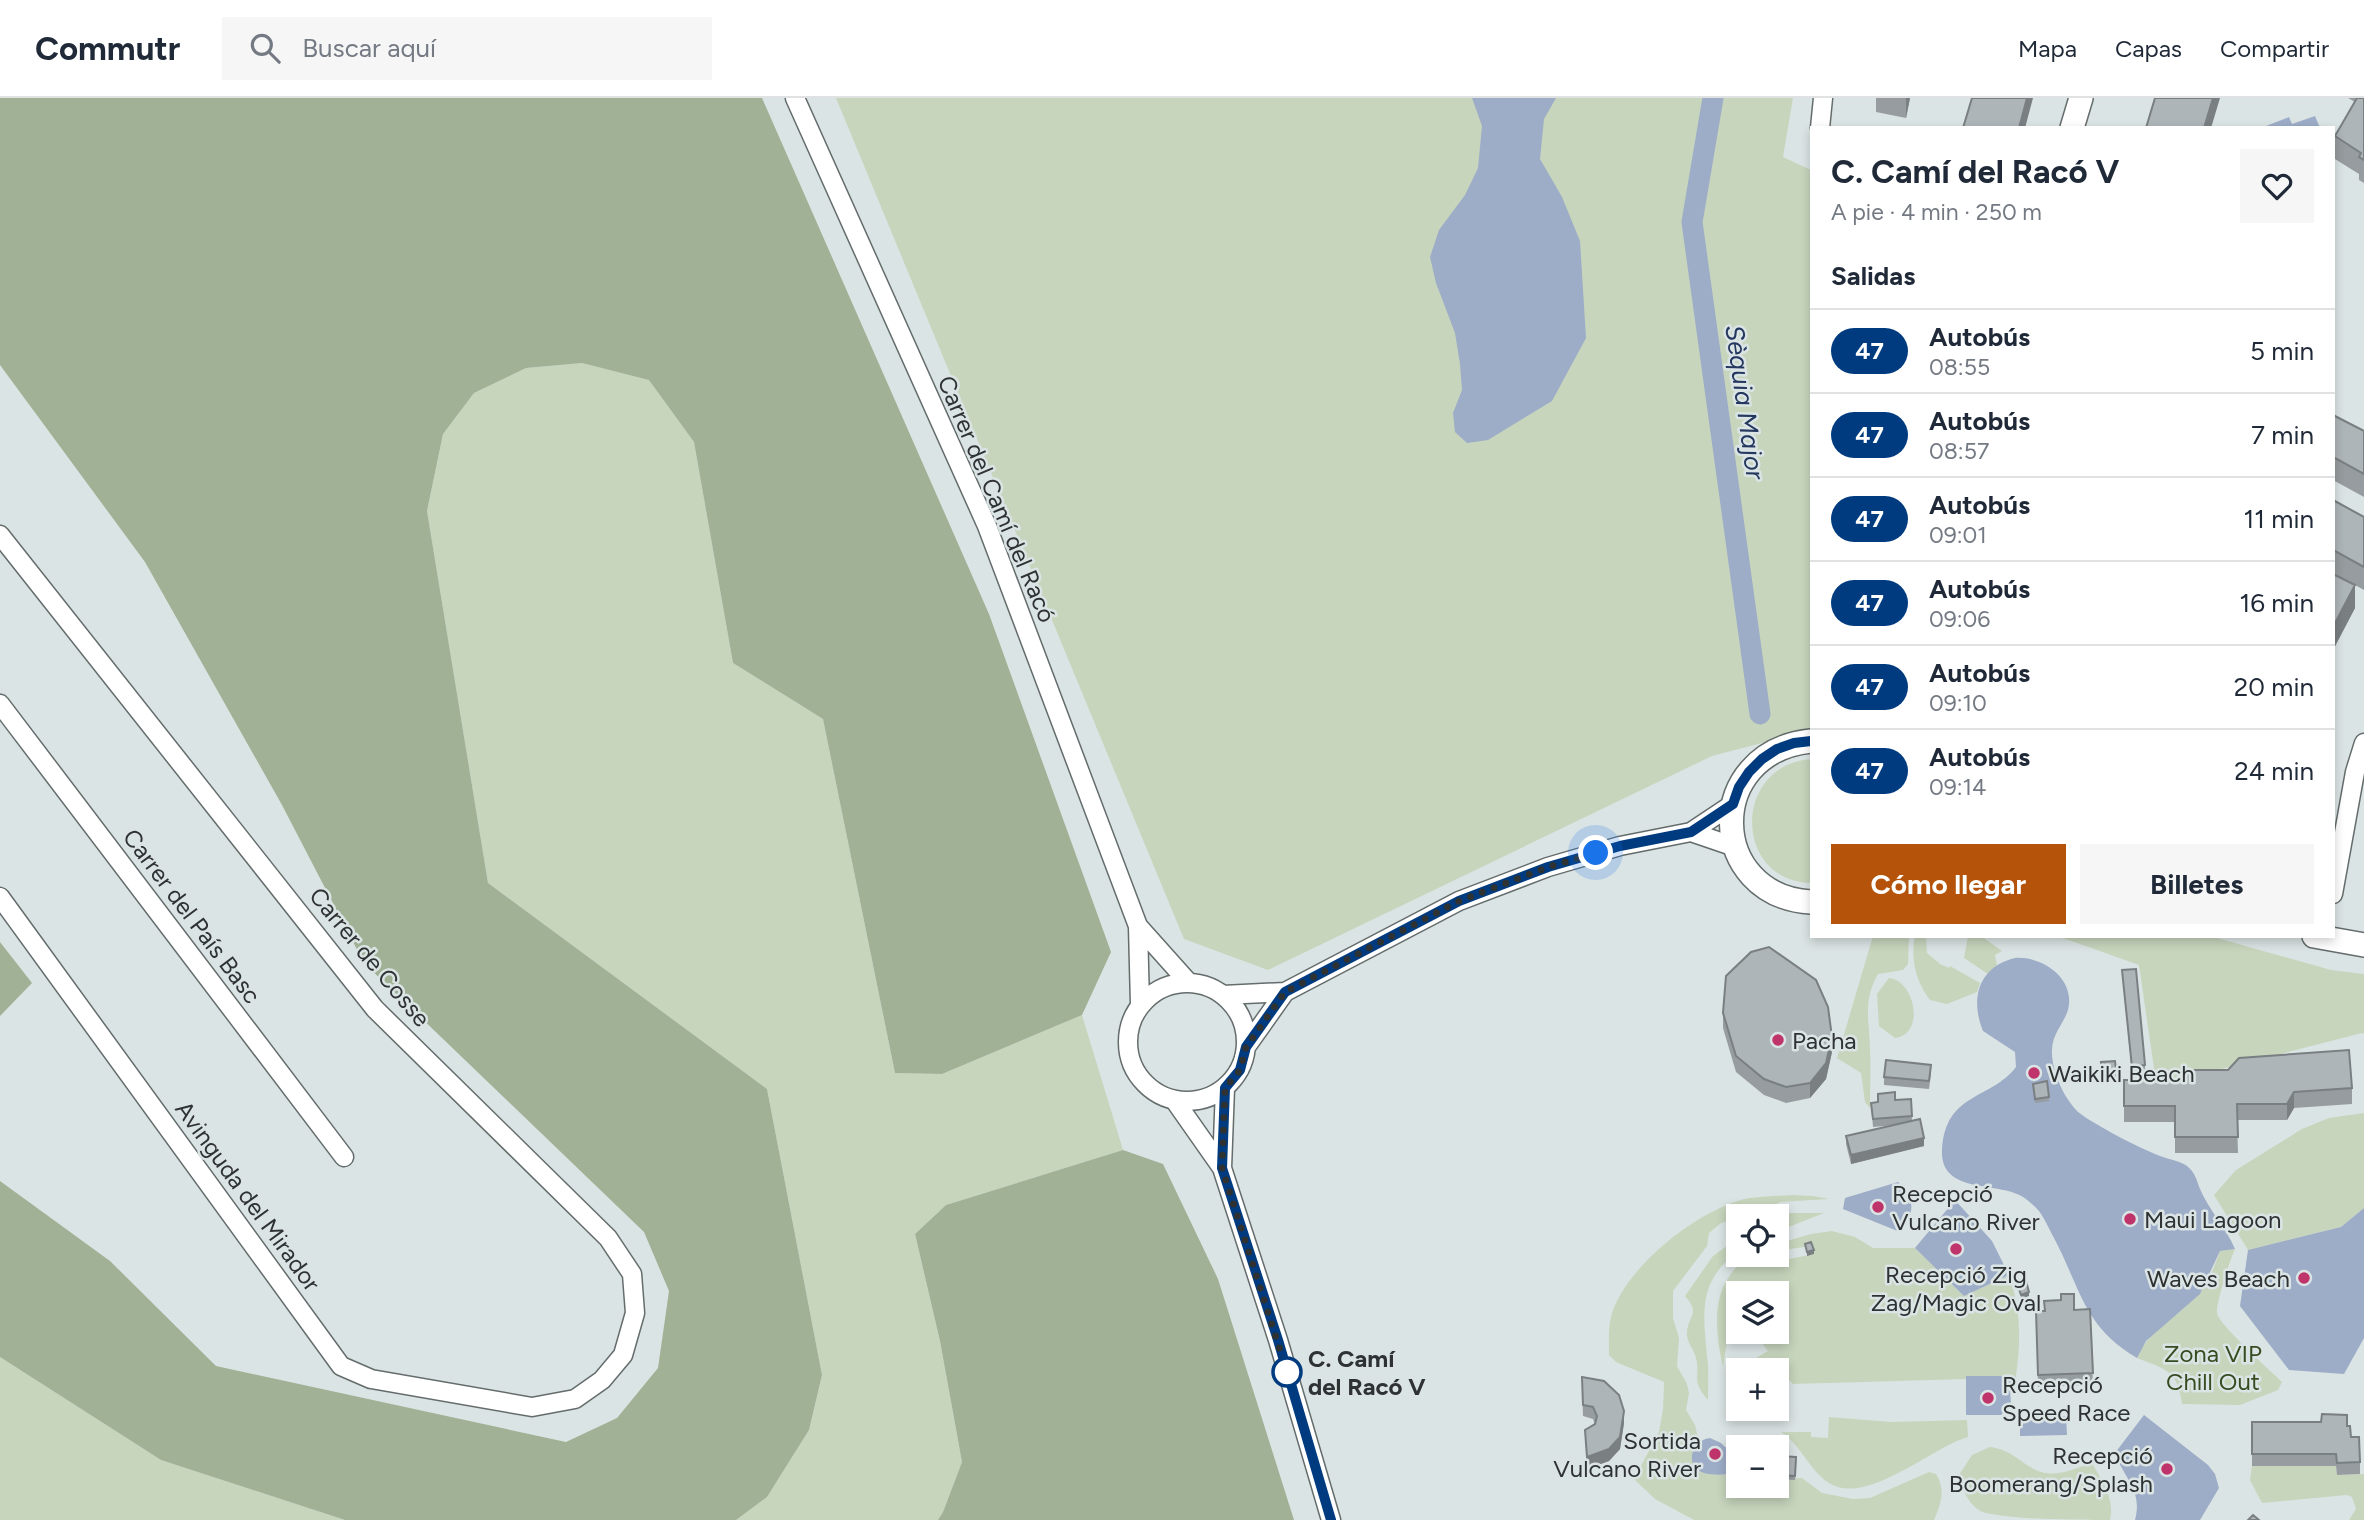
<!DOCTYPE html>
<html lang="es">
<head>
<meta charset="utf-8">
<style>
	:root { --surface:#fff; --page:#f6f6f7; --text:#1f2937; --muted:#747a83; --line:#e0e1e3; --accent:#b45309 }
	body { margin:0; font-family:Figtree,sans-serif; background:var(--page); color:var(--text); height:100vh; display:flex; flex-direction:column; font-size:26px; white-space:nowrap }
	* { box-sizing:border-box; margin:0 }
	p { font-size:23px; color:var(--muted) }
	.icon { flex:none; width:38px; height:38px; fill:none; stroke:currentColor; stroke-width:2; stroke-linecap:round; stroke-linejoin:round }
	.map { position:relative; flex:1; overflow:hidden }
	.sheet { position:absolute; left:1810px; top:28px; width:525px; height:812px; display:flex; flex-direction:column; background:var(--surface); border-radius:0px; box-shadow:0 4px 10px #0003 }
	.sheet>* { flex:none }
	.badge { padding:0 14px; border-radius:23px; font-size:24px; line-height:46px }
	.fabs { position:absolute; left:1726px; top:1106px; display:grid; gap:14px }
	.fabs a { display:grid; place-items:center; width:63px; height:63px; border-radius:0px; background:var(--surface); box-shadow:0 4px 10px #0003; font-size:35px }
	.you { position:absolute; width:35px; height:35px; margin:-18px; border:5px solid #fff; border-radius:50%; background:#1a73e8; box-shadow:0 0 0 10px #1a73e833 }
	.map>.badge { position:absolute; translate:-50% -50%; box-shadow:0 0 0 4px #fff }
	h2 { padding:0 21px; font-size:26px; line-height:63px }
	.round { display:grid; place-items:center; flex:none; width:74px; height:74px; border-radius:0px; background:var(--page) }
	.overview { display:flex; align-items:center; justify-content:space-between; height:119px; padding:0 21px }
	h1 { font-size:33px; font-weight:700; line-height:52px }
	.button { display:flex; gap:14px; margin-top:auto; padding:14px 21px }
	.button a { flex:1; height:80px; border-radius:0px; background:var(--accent); color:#fff; font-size:28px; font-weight:700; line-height:80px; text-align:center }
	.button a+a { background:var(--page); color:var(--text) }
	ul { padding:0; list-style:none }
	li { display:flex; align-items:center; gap:21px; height:84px; padding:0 21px; border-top:2px solid var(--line) }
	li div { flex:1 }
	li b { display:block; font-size:26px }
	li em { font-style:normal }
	li .badge { min-width:77px; font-weight:700; text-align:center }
	header { display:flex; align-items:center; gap:42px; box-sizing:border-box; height:98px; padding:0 35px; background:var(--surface); border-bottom:2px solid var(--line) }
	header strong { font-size:33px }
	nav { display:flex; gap:38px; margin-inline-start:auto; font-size:24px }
	.search { width:490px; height:63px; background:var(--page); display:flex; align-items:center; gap:18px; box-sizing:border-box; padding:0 24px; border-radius:0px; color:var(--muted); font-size:26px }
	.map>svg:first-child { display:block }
	.green { fill:#c7d5bd }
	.forest { fill:#a1b195 }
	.water { fill:#9dacc7 }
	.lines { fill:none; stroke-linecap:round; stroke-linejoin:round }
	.canal { stroke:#9dacc7; stroke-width:21 }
	.minor-casing { stroke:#646c6c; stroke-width:21 }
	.tertiary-casing { stroke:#646c6c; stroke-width:26 }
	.minor { stroke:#fff; stroke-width:18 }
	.tertiary { stroke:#fff; stroke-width:23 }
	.wall { fill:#969c9f }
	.shaded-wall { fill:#7a7f82 }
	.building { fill:#aeb5b9; stroke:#7a7f82; stroke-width:2 }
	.line-casing { stroke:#fff; stroke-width:16 }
	.line { stroke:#003b80; stroke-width:10 }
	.walk { stroke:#2f3232; stroke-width:7; stroke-dasharray:0 12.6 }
	.poi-dot { fill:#bf346b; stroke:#dbe4e4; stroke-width:2.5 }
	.stop-dot { fill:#fff; stroke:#003b80; stroke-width:3.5 }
	.labels { text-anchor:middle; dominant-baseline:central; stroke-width:5; stroke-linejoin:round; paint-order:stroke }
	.street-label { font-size:24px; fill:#2f3232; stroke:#dbe4e4 }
	.poi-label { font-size:24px; fill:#2f3232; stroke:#dbe4e4; text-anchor:start }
	.park-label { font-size:24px; fill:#354c20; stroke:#dbe4e4 }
	.stop-label { font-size:24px; font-weight:bold; fill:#2f3232; stroke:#dbe4e4; text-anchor:start }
	.water-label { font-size:26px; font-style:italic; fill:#24375e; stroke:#dbe4e4 }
</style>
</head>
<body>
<header>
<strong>Commutr</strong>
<div class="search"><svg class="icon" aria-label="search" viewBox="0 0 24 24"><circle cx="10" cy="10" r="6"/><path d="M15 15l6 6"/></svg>Buscar aquí</div>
<nav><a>Mapa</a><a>Capas</a><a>Compartir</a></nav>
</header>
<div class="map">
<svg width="2364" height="1422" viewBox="0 0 2364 1422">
	<rect width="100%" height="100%" fill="#dbe4e4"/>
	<path class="green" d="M836 0H1793L1783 59 1811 72V632L1712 658 1268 872 1184 841Z
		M582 265 649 281 694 344 733 565 823 621 895 975 942 976 1082 917 1123 1052 946 1107 915 1136 940 1243 962 1364 943 1414 938 1422H736L767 1399 809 1332 822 1277 767 991 488 785 427 413 443 336 474 295 526 270Z
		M1811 661V785C1733 783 1732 667 1811 661Z
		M1873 838H1909L1908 866 1903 872 1878 876C1863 902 1869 921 1870 950 1871 970 1870 990 1870 1010L1865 1004 1861 975 1837 960Z
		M1915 838H1926L1927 855 1940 866 1949 870 1950 868 1980 885 1977 894 1947 906 1930 902C1916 884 1910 860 1915 838Z
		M1968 838H1981L2002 853 1995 857 1997 867 1988 876 1964 860Z
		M2062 838H2210L2331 872 2364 876V936L2362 935 2202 976 2156 984 2139 867 2063 840Z
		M1889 880C1916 883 1925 937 1895 940L1879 928 1877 896Z
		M2364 1015V1110L2341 1129 2248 1152 2214 1097 2236 1072 2302 1031 2329 1020Z
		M1793 1097 1813 1098 1829 1101 1780 1104 1755 1118H1738V1120L1721 1125 1709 1135 1707 1148 1673 1193V1220L1679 1240 1677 1268 1687 1286 1689 1295 1686 1312 1695 1327 1699 1344C1694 1349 1694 1352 1694 1360 1692 1381 1724 1376 1738 1376V1388H1776L1777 1377 1778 1381 1802 1380 1822 1395 1853 1401 1870 1400 1929 1374 1936 1376C1946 1392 1941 1405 1934 1422H1694L1655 1401 1634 1381 1659 1334 1663 1311 1664 1284 1616 1264 1609 1257C1609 1245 1608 1231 1611 1219 1623 1170 1702 1108 1750 1100 1764 1098 1779 1098 1793 1097Z
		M1790 1115H1824L1776 1134V1122Z
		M1832 1133 1855 1139 1873 1150H1915L1964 1198 2009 1177C2021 1211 2021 1242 2016 1278H1967L1966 1281 1793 1286 1776 1268 1771 1272H1765L1756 1260 1768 1253 1754 1234H1776V1195H1738V1233H1729L1723 1269C1714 1229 1710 1185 1748 1160L1770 1165 1814 1156 1811 1148 1776 1153V1146L1811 1136Z
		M1738 1140V1154C1698 1182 1703 1214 1707 1258 1709 1272 1708 1287 1708 1302 1690 1281 1701 1280 1696 1260 1694 1251 1686 1244 1687 1234 1688 1218 1701 1216 1685 1198L1713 1158Z
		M2235 1151C2230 1162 2216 1205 2217 1215 2219 1227 2271 1273 2282 1284L2278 1292 2240 1307 2182 1306C2178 1272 2165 1271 2137 1260 2142 1239 2182 1214 2198 1197 2208 1187 2215 1167 2220 1153Z
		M0 1259 161 1362 345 1422H0Z
		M1829 1319 1891 1324 1967 1322 1968 1339C1932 1349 1866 1409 1829 1385 1809 1372 1801 1347 1781 1334H1811V1339L1828 1340Z
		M1990 1349C2014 1352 2021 1367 2041 1374 2058 1379 2076 1370 2092 1365 2102 1383 2115 1401 2110 1422 2079 1422 2004 1422 1980 1413 1967 1404 1962 1391 1959 1377L1972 1357Z
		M2252 1368H2336L2337 1377 2364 1376V1422H2349L2356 1411 2352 1399 2347 1397 2262 1405 2250 1382Z"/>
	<path class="forest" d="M0 0H762L989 516 1111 854 1082 917 942 976 895 975 823 621 733 565 694 344 649 282 582 265 526 270 474 295 443 336 427 413 488 785 767 991 822 1277 809 1332 767 1399 736 1422H345L161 1362 0 1259V1083L110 1163 216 1268 566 1344 617 1320 658 1270 669 1193 644 1134 364 865 282 707 145 464 0 267Z
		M0 844 32 885 0 918Z
		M1123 1052 1163 1066 1218 1181 1294 1422H938L943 1414 962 1364 940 1243 915 1136 946 1107Z"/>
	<path class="water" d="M1472 0H1556L1544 21 1540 61 1562 99 1580 143 1586 240 1552 303 1488 342 1467 345 1455 334 1453 315 1462 292 1460 266 1455 235 1436 185 1430 159 1439 132 1465 97 1478 70 1482 28Z
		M2315 18 2320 30 2266 28 2289 19 2292 26Z
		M2015 860C2042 858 2076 880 2068 912 2064 925 2053 935 2052 951 2051 966 2058 984 2065 997 2068 1002 2073 1009 2078 1014 2095 1027 2142 1052 2163 1059 2171 1062 2180 1063 2187 1068 2195 1074 2197 1083 2200 1091 2209 1112 2226 1130 2235 1151L2220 1153 2200 1196 2146 1243 2137 1260C2083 1228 2081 1191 2054 1140 2049 1131 2044 1119 2038 1112 2033 1106 2023 1098 2017 1096 1991 1085 1940 1094 1942 1052 1945 994 1991 1002 2016 969L2015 954 1983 933C1970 901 1978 869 2015 860Z
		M1898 1084C1916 1098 1915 1117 1900 1134L1843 1111 1845 1100Z
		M1955 1102 1992 1143 2009 1177 1964 1198 1915 1150Z
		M2364 1110V1240L2344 1276 2289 1272 2240 1208 2248 1152 2341 1129Z
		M1966 1278H2016L2010 1291 2011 1307 2001 1317H1966Z
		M2144 1317 2208 1367 2215 1376 2219 1390 2200 1422H2135C2143 1392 2124 1381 2115 1355Z
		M2066 1318 2067 1337 2020 1338V1320Z
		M1710 1340 1721 1345 1725 1349 1738 1351V1376C1727 1376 1714 1378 1704 1375 1683 1368 1692 1342 1710 1340Z"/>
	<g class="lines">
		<path class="canal" d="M1713 0 1692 124 1760 616"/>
		<g class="minor-casing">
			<path id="minor" d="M795 0 987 428 1138 828
				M1820 30 1823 0
				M0 437 375 911 608 1140 632 1176 635 1215 623 1257 602 1282 575 1301 532 1309 371 1281 341 1268 0 799
				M0 606 344 1059
				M1691 734 1735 749
				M2333 796 2355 674 2364 645
				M1128 944a59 59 0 1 1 118 0a59 59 0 1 1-118 0Z
				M1223 897 1285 894 1459 803 1548 769 1620 748 1691 734 1733 706
				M1140 907 1138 828 1189 885
				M1246 949 1285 894
				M1175 1003 1222 1070 1278 1242 1331 1422
				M1222 1070 1225 990"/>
		</g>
		<g class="tertiary-casing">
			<path id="tertiary" d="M2072 30 2081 0
				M1811 643C1703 654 1707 798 1811 804
				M2314 838 2364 847"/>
		</g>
		<use href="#minor" class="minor"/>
		<use href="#tertiary" class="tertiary"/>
	</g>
	<path class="wall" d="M1876 0H1910L1906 20 1876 14Z
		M2348 0H2364V85L2359 82V76L2335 61V38L2355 4Z
		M2333 317 2364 333V399L2333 382Z
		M2333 402 2364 419V492L2355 487V510L2333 552V476L2351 485 2333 475Z
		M2122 872 2145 967V975L2132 977Z
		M1723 915 1832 954 1826 981 1810 1000 1786 1005 1764 997 1736 974 1723 930Z
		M2101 968 2117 979V983L2103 985Z
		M1931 975 1929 991 1884 987V979Z
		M2124 982 2352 990V1006L2294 1010 2287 1022H2237L2238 1055H2175V1024H2124Z
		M2033 986 2049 999V1003L2035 1005Z
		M1878 996 1895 1002 1911 1001 1912 1023 1924 1048 1851 1066 1846 1046V1038L1895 1027 1873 1029 1871 1005H1878Z
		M2061 1202 2074 1212 2090 1211 2093 1287 2038 1289 2036 1213H2044Z
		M1582 1291 1624 1325 1620 1351 1609 1363 1587 1371 1585 1332 1595 1326 1593 1321 1583 1318Z
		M2252 1324 2347 1328 2360 1364V1376L2337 1377 2336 1368H2252Z
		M1778 1358 1796 1359 1795 1382 1777 1381Z"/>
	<path class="shaded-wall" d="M1906 0H1910L1906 20Z
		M2027 0H2033L2025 30H2019Z
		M2213 0H2220L2211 30H2204Z
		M2355 487V510L2333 552V529Z
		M1832 939V954L1826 981 1810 1000V985Z
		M2294 994V1010L2287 1022V1006Z
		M1924 1040V1048L1851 1066V1057Z
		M1814 1152V1156L1807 1158V1154Z
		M2029 1194V1198L2021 1201V1197Z
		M1624 1313V1325L1620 1351 1609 1363 1587 1371V1359Z"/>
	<path class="building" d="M1972 0H2027L2019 30H1963Z
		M2155 0H2213L2204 30H2146Z
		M2357 0H2364V62L2359 59 2361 55 2335 38Z
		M2333 317 2364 333V376L2333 359Z
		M2333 402 2364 419V469L2333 452Z
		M2333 476 2355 487 2333 529Z
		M1769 849 1816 882 1828 909 1832 939 1826 965 1810 985 1786 989 1764 981 1736 958 1723 915 1726 878 1751 854Z
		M2136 871 2145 967 2132 969 2122 872Z
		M2349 952 2352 990 2294 994 2287 1006H2237L2238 1039H2175V1008H2124V982H2183V972H2228L2239 960Z
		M1886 962 1931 967 1929 983 1884 979Z
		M2115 963 2117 979 2103 981 2101 964Z
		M2047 983 2049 999 2035 1001 2033 986Z
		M1895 994V1002L1911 1001 1912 1018 1873 1021 1871 1005 1878 1004V996Z
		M1920 1021 1924 1040 1851 1057 1846 1038Z
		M1811 1144 1814 1152 1807 1154 1805 1146Z
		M2026 1183 2029 1194 2021 1197 2017 1185Z
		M2061 1196H2074V1212L2090 1211 2093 1275 2038 1277 2036 1213H2045L2044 1203 2061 1202Z
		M1582 1279 1604 1283 1619 1297 1624 1313 1620 1339 1609 1351 1587 1359 1585 1332 1595 1326 1597 1318 1593 1309 1583 1307Z
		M2322 1316 2347 1317V1328H2350L2351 1339H2359L2360 1364 2337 1365 2336 1356H2252V1324H2321Z
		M1778 1358 1796 1359 1795 1378 1777 1377Z
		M2253 1417 2259 1422H2248Z"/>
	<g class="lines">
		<g class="line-casing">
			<path id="line" d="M1331 1422 1278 1242 1222 1070 1225 990 1240 972 1246 949 1285 894 1459 803 1548 769 1620 748 1691 734 1733 706 1739 689 1749 674 1762 661 1777 651 1794 645 1811 643"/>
		</g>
		<use href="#line" class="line"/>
		<path class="walk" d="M1287 1274 1222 1070 1225 990 1240 972 1246 949 1285 894 1459 803 1548 769 1596 755"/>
	</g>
	<g class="poi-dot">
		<circle cx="1778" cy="942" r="7"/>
		<circle cx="2034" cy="975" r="7"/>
		<circle cx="1878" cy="1109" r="7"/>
		<circle cx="2130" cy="1121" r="7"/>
		<circle cx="1956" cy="1151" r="7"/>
		<circle cx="2304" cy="1180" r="7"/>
		<circle cx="1988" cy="1300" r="7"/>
		<circle cx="1715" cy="1356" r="7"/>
		<circle cx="2167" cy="1371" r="7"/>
	</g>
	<circle class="stop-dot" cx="1287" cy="1274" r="14"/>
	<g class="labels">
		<g class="street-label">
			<text transform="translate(997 401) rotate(67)">Carrer del Camí del Racó</text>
			<text transform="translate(192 818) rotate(53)">Carrer del País Basc</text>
			<text transform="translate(370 859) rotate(50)">Carrer de Cosse</text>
			<text transform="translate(248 1098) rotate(54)">Avinguda del Mirador</text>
		</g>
		<g class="poi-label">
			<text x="1792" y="942">Pacha</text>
			<text x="2048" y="975">Waikiki Beach</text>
			<text x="1892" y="1095">Recepció<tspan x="1892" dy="28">Vulcano River</tspan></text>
			<text x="2144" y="1121">Maui Lagoon</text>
			<text x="1956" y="1176" text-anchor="middle">Recepció Zig<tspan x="1956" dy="28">Zag/Magic Oval</tspan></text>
			<text x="2290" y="1180" text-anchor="end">Waves Beach</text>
			<text x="2002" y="1286">Recepció<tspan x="2002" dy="28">Speed Race</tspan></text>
			<text x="1701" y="1342" text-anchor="end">Sortida<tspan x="1701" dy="28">Vulcano River</tspan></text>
			<text x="2153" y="1357" text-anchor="end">Recepció<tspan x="2153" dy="28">Boomerang/Splash</tspan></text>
		</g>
		<g class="park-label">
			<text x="2213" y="1255">Zona VIP<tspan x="2213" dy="28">Chill Out</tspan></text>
		</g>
		<g class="stop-label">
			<text x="1308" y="1260">C. Camí<tspan x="1308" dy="28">del Racó V</tspan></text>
		</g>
		<g class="water-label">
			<text transform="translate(1745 304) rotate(82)">Sèquia Major</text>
		</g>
	</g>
</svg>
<div class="fabs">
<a><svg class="icon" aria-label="locate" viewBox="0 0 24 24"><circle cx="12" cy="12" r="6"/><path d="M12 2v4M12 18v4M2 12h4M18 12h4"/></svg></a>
<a><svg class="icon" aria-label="layers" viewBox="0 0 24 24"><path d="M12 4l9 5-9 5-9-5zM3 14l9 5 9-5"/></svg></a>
<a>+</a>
<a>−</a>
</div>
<div class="you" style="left:1596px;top:755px"></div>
<section class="sheet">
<div class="overview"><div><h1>C. Camí del Racó V</h1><p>A pie · 4 min · 250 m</p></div><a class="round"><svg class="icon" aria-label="heart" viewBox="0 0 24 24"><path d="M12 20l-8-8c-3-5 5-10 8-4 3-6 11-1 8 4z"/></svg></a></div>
<h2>Salidas</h2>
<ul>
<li><span class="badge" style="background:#003b80;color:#fff">47</span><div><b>Autobús</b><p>08:55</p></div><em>5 min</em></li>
<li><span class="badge" style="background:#003b80;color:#fff">47</span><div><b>Autobús</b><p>08:57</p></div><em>7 min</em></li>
<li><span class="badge" style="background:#003b80;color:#fff">47</span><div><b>Autobús</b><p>09:01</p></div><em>11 min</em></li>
<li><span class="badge" style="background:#003b80;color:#fff">47</span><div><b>Autobús</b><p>09:06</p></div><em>16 min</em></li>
<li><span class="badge" style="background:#003b80;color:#fff">47</span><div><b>Autobús</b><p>09:10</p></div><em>20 min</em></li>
<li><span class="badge" style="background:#003b80;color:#fff">47</span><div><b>Autobús</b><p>09:14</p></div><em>24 min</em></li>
</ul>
<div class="button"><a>Cómo llegar</a><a>Billetes</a></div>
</section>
</div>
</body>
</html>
